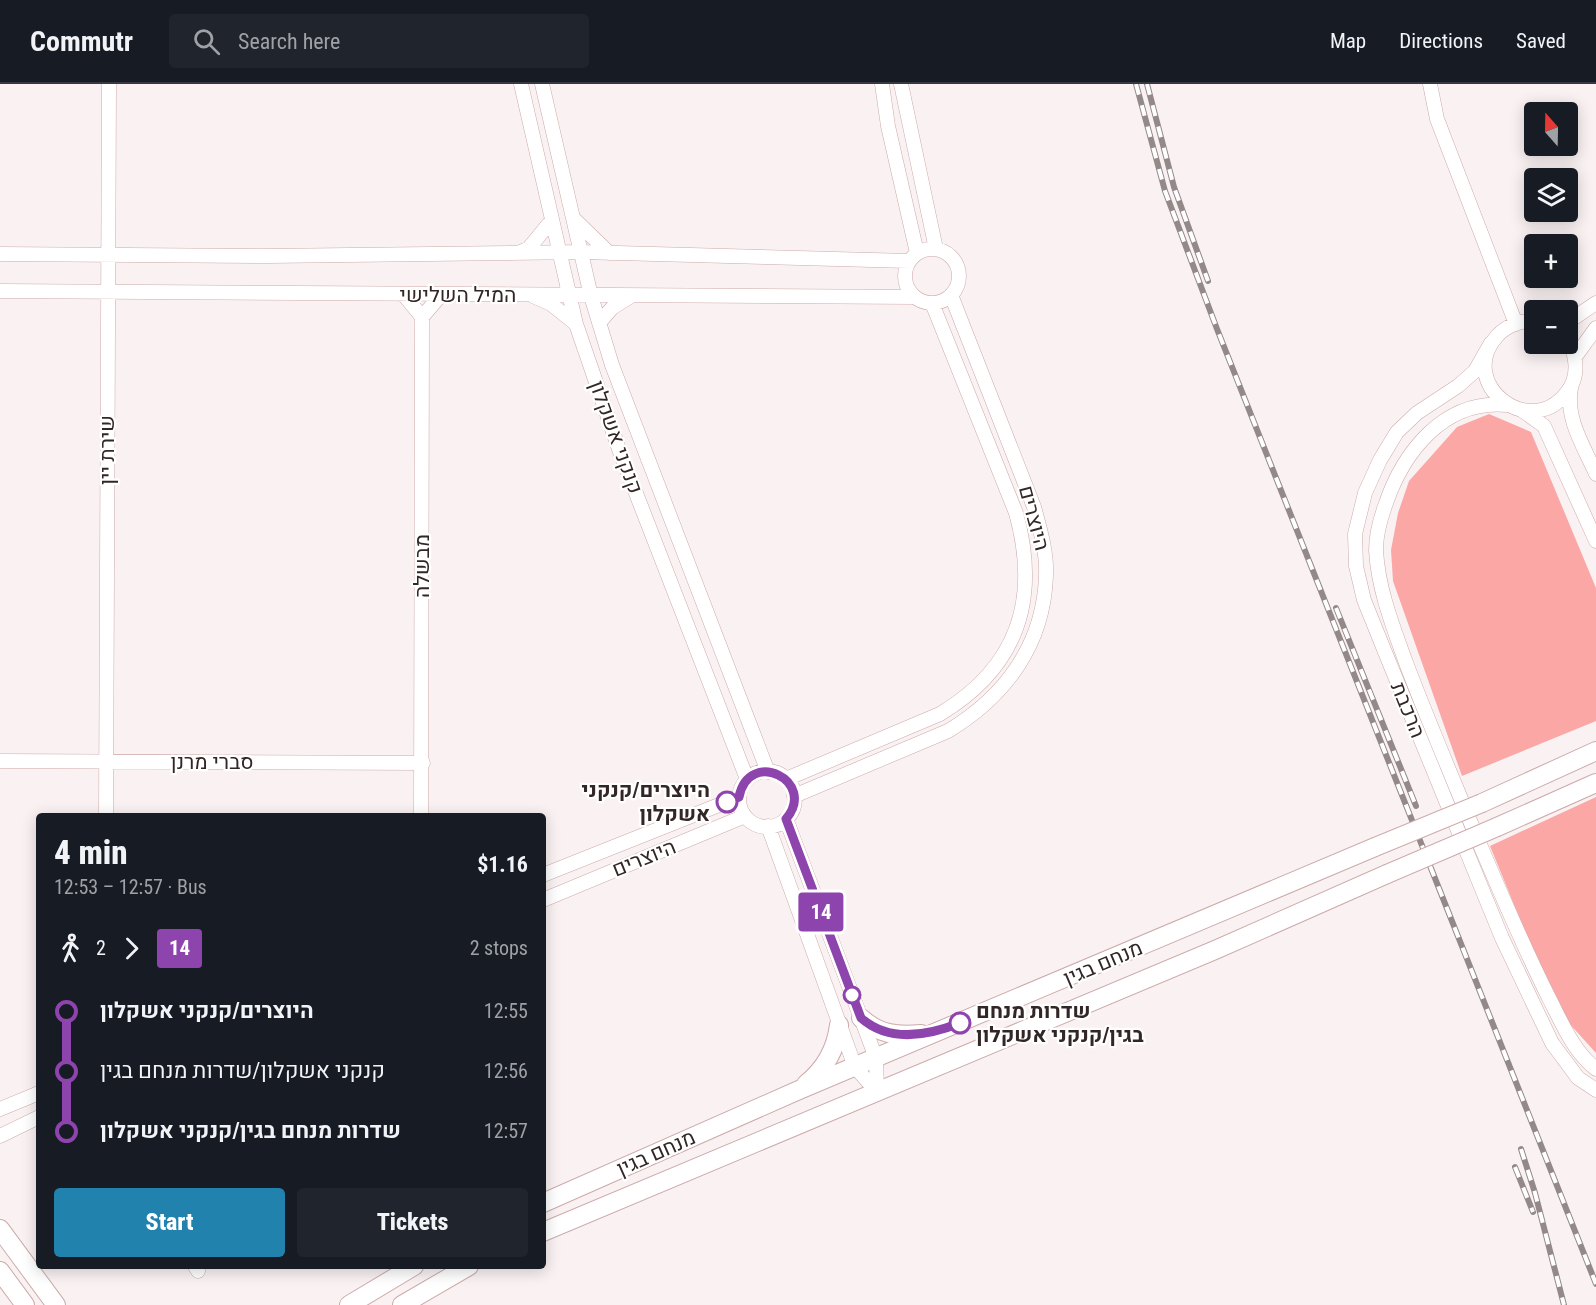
<!DOCTYPE html>
<html lang="en">
<head>
<meta charset="utf-8">
<style>
	:root { --surface:#171b24; --page:#20242c; --text:#f1f3f6; --muted:#9ea1a6; --line:#363941; --accent:#2282ae }
	body { margin:0; font-family:"Roboto Condensed",Heebo,sans-serif; background:var(--page); color:var(--text); height:100vh; display:flex; flex-direction:column; font-size:22px; white-space:nowrap }
	* { box-sizing:border-box; margin:0 }
	p { font-size:20px; color:var(--muted) }
	.icon { flex:none; width:33px; height:33px; fill:none; stroke:currentColor; stroke-width:2; stroke-linecap:round; stroke-linejoin:round }
	.map { position:relative; flex:1; overflow:hidden }
	.panel { position:absolute; left:36px; top:729px; width:510px; height:456px; display:flex; flex-direction:column; background:var(--surface); border-radius:6px; box-shadow:0 3px 15px #0003 }
	.panel>* { flex:none }
	.badge { padding:0 12px; border-radius:4px; font-size:21px; line-height:39px }
	.needle { width:39px; rotate:340deg }
	.tools { position:absolute; left:1524px; top:18px; display:grid; gap:12px }
	.tools a { display:grid; place-items:center; width:54px; height:54px; border-radius:6px; background:var(--surface); box-shadow:0 3px 15px #0003; font-size:30px }
	.map>.badge { position:absolute; translate:-50% -50%; box-shadow:0 0 0 3px #fff }
	.legs { display:flex; align-items:center; gap:9px; height:66px; padding:0 18px; font-size:20px }
	.legs p { margin-inline-start:auto }
	.head { display:flex; align-items:center; justify-content:space-between; height:102px; padding:0 18px }
	h1 { font-size:33px; font-weight:800; line-height:45px }
	.cta { display:flex; gap:12px; margin-top:auto; padding:12px 18px }
	.cta a { flex:1; height:69px; border-radius:6px; background:var(--accent); color:#fff; font-size:24px; font-weight:800; line-height:69px; text-align:center }
	.cta a+a { background:var(--page); color:var(--text) }
	ul { padding:0 18px; list-style:none }
	li { display:flex; align-items:center; gap:21px; height:60px; font-size:22px }
	li i { display:grid; place-items:center; width:9px; height:100%; margin:0 8px; background:currentColor }
	li i::after { content:''; width:15px; height:15px; margin:-8px; border:4px solid; border-radius:50%; background:var(--surface) }
	li p { margin-inline-start:auto }
	li:first-child i { background:linear-gradient(#0000 50%,currentColor 0) }
	li:last-child i { background:linear-gradient(currentColor 50%,#0000 0) }
	header { display:flex; align-items:center; gap:36px; box-sizing:border-box; height:84px; padding:0 30px; background:var(--surface); border-bottom:2px solid var(--line) }
	header strong { font-size:28px }
	nav { display:flex; gap:33px; margin-inline-start:auto; font-size:21px }
	.search { width:420px; height:54px; background:var(--page); display:flex; align-items:center; gap:15px; box-sizing:border-box; padding:0 21px; border-radius:6px; color:var(--muted); font-size:22px }
	.map>svg:first-child { display:block }
	.green { fill:#faa7a6 }
	.lines { fill:none; stroke-linecap:round; stroke-linejoin:round }
	.minor-casing { stroke:#cdabaa; stroke-width:15 }
	.major-casing { stroke:#cdabaa; stroke-width:20 }
	.minor { stroke:#fff; stroke-width:14 }
	.major { stroke:#fff; stroke-width:18 }
	.rail-casing { stroke:#948989; stroke-width:6 }
	.rail { stroke:#fff; stroke-width:4; stroke-dasharray:11; stroke-linecap:butt }
	.major-bridge-casing { stroke:#cdabaa; stroke-width:20; stroke-linecap:butt }
	.major-bridge { stroke:#fff; stroke-width:18 }
	.line-1-casing { stroke:#fff; stroke-width:14 }
	.line-1 { stroke:#8e44ad; stroke-width:9 }
	.stop-1-dot { fill:#fff; stroke:#8e44ad; stroke-width:3 }
	.labels { text-anchor:middle; dominant-baseline:central; stroke-width:4.5; stroke-linejoin:round; paint-order:stroke }
	.street-label { font-size:21px; fill:#332626; stroke:#fff }
	.stop-label { font-size:21px; font-weight:bold; fill:#332626; stroke:#fff; text-anchor:end }
</style>
</head>
<body>
<header>
<strong>Commutr</strong>
<div class="search"><svg class="icon" aria-label="search" viewBox="0 0 24 24"><circle cx="10" cy="10" r="6"/><path d="M15 15l6 6"/></svg>Search here</div>
<nav><a>Map</a><a>Directions</a><a>Saved</a></nav>
</header>
<div class="map">
<svg width="1596" height="1221" viewBox="0 0 1596 1221">
	<rect width="100%" height="100%" fill="#faf2f2"/>
	<path class="green" d="M1489 330 1531 348 1596 504V637L1462 692 1393 497 1391 466 1398 429 1409 397 1457 343Z
		M1596 713V969L1567 937 1533 867 1490 762Z"/>
	<g class="lines">
		<g class="minor-casing">
			<path id="minor" d="M521 0 576 240 620 368 747 695
				M542 0 591 212 612 281 768 688
				M882 0 888 42 917 169
				M901 0 936 165
				M1430 0 1437 35 1516 240
				M574 135 609 169
				M905 192a27 27 0 1 1 54 0a27 27 0 1 1-54 0Z
				M518 169 529 164 552 136
				M0 170 268 172 581 168 909 177
				M0 207 915 213
				M404 211 422 233 441 211
				M533 212 551 220 576 240
				M1534 237C1521 236 1506 242 1497 252 1454 300 1534 361 1570 304 1579 289 1576 270 1568 256
				M1568 238 1596 219
				M599 239 612 224 631 212
				M1491 259 1475 287 1458 302 1417 329 1397 348 1380 376 1365 409 1355 450 1356 482 1364 516 1385 568 1502 854 1552 959 1578 994 1596 1006
				M1575 273 1596 244
				M1571 304C1565 334 1584 363 1596 390
				M1507 321C1444 315 1403 368 1385 422 1380 436 1376 452 1376 466 1378 504 1392 540 1405 576 1426 632 1450 688 1473 744 1497 801 1521 858 1549 914 1562 939 1573 967 1596 985
				M1523 327 1544 342 1596 457
				M0 677 423 679
				M739 715a28 28 0 1 1 56 0a28 28 0 1 1-56 0Z
				M786 695 940 630C1018 583 1040 516 1016 429L932 219
				M794 712 948 647C1006 612 1044 560 1046 491 1047 468 1040 445 1034 423L951 211
				M106 732 109 0
				M421 732 422 233
				M786 735 876 974 877 1008
				M768 742 855 983 877 1008
				M543 791 739 713
				M543 816 745 732
				M0 1025 39 1009
				M0 1052 39 1033
				M195 1182 198 1187"/>
		</g>
		<g class="major-casing">
			<path id="major" d="M1482 719 1596 667
				M1497 743 1596 699
				M861 934C880 951 897 952 921 950
				M806 1000C825 985 836 965 839 941
				M543 1119 799 1006 1375 763
				M0 1145 56 1221
				M543 1148 1215 866 1387 790
				M0 1187 25 1221
				M349 1221 414 1182
				M402 1221 469 1182"/>
		</g>
		<use href="#minor" class="minor"/>
		<use href="#major" class="major"/>
		<g class="rail-casing">
			<path id="rail" d="M1136 0 1165 107 1217 245 1596 1200
				M1147 0 1174 103 1208 197
				M1336 524 1416 722
				M1521 1065 1535 1109 1564 1221
				M1515 1083 1533 1128"/>
		</g>
		<use href="#rail" class="rail"/>
		<g class="major-bridge-casing">
			<path id="major-bridge" d="M1375 763 1482 719
				M1387 790 1497 743"/>
		</g>
		<use href="#major-bridge" class="major-bridge"/>
	</g>
	<g class="lines">
		<g class="line-1-casing">
			<path id="line-1" d="M727 718 739 713C749 663 818 697 786 735L861 934C889 959 927 952 960 939"/>
		</g>
		<use href="#line-1" class="line-1"/>
	</g>
	<g class="stop-1-dot">
		<circle cx="727" cy="718" r="10"/>
		<circle cx="852" cy="911" r="8"/>
		<circle cx="960" cy="939" r="10"/>
	</g>
	<g class="labels">
		<g class="street-label">
			<text x="458" y="211">המיל השלישי</text>
			<text transform="translate(616 353) rotate(70)">קנקני אשקלון</text>
			<text transform="translate(107 366) rotate(-90)">שירת יין</text>
			<text transform="translate(1034 434) rotate(75)">היוצרים</text>
			<text transform="translate(422 482) rotate(-90)">מבשלה</text>
			<text transform="translate(1408 626) rotate(68)">הרכבת</text>
			<text x="212" y="678">סברי מרנן</text>
			<text transform="translate(644 774) rotate(-22)">היוצרים</text>
			<text transform="translate(1103 879) rotate(-23)">מנחם בגין</text>
			<text transform="translate(656 1069) rotate(-24)">מנחם בגין</text>
		</g>
		<g class="stop-label">
			<text x="710" y="706">היוצרים/קנקני<tspan x="710" dy="24">אשקלון</tspan></text>
			<text x="976" y="927" text-anchor="start">שדרות מנחם<tspan x="976" dy="24">בגין/קנקני אשקלון</tspan></text>
		</g>
	</g>
</svg>
<div class="tools">
<a><svg class="needle" viewBox="-14 -14 28 28"><path d="M0-13l5 13h-10z" fill="#e53935"/><path d="M0 13l5-13h-10z" fill="#9ea1a6"/></svg></a>
<a><svg class="icon" aria-label="layers" viewBox="0 0 24 24"><path d="M12 4l9 5-9 5-9-5zM3 14l9 5 9-5"/></svg></a>
<a>+</a>
<a>−</a>
</div>
<b class="badge" style="left:821px;top:828px;background:#8e44ad;color:#fff">14</b>
<section class="panel">
<div class="head"><div><h1>4 min</h1><p>12:53 – 12:57 · Bus</p></div><b>$1.16</b></div>
<div class="legs"><svg class="icon" aria-label="walk" viewBox="0 0 24 24"><circle cx="13" cy="4" r="2"/><path d="M13 8l-2 6 4 7M11 14l-3 7M7 12l3-4h3l4 4"/></svg>2<svg class="icon" aria-label="forward" viewBox="0 0 24 24"><path d="M9 5l7 7-7 7"/></svg><b class="badge" style="background:#8e44ad;color:#fff">14</b><p>2 stops</p></div>
<ul>
<li><i style="color:#8e44ad"></i><b>היוצרים/קנקני אשקלון</b><p>12:55</p></li>
<li><i style="color:#8e44ad"></i><span>קנקני אשקלון/שדרות מנחם בגין</span><p>12:56</p></li>
<li><i style="color:#8e44ad"></i><b>שדרות מנחם בגין/קנקני אשקלון</b><p>12:57</p></li>
</ul>
<div class="cta"><a>Start</a><a>Tickets</a></div>
</section>
</div>
</body>
</html>
